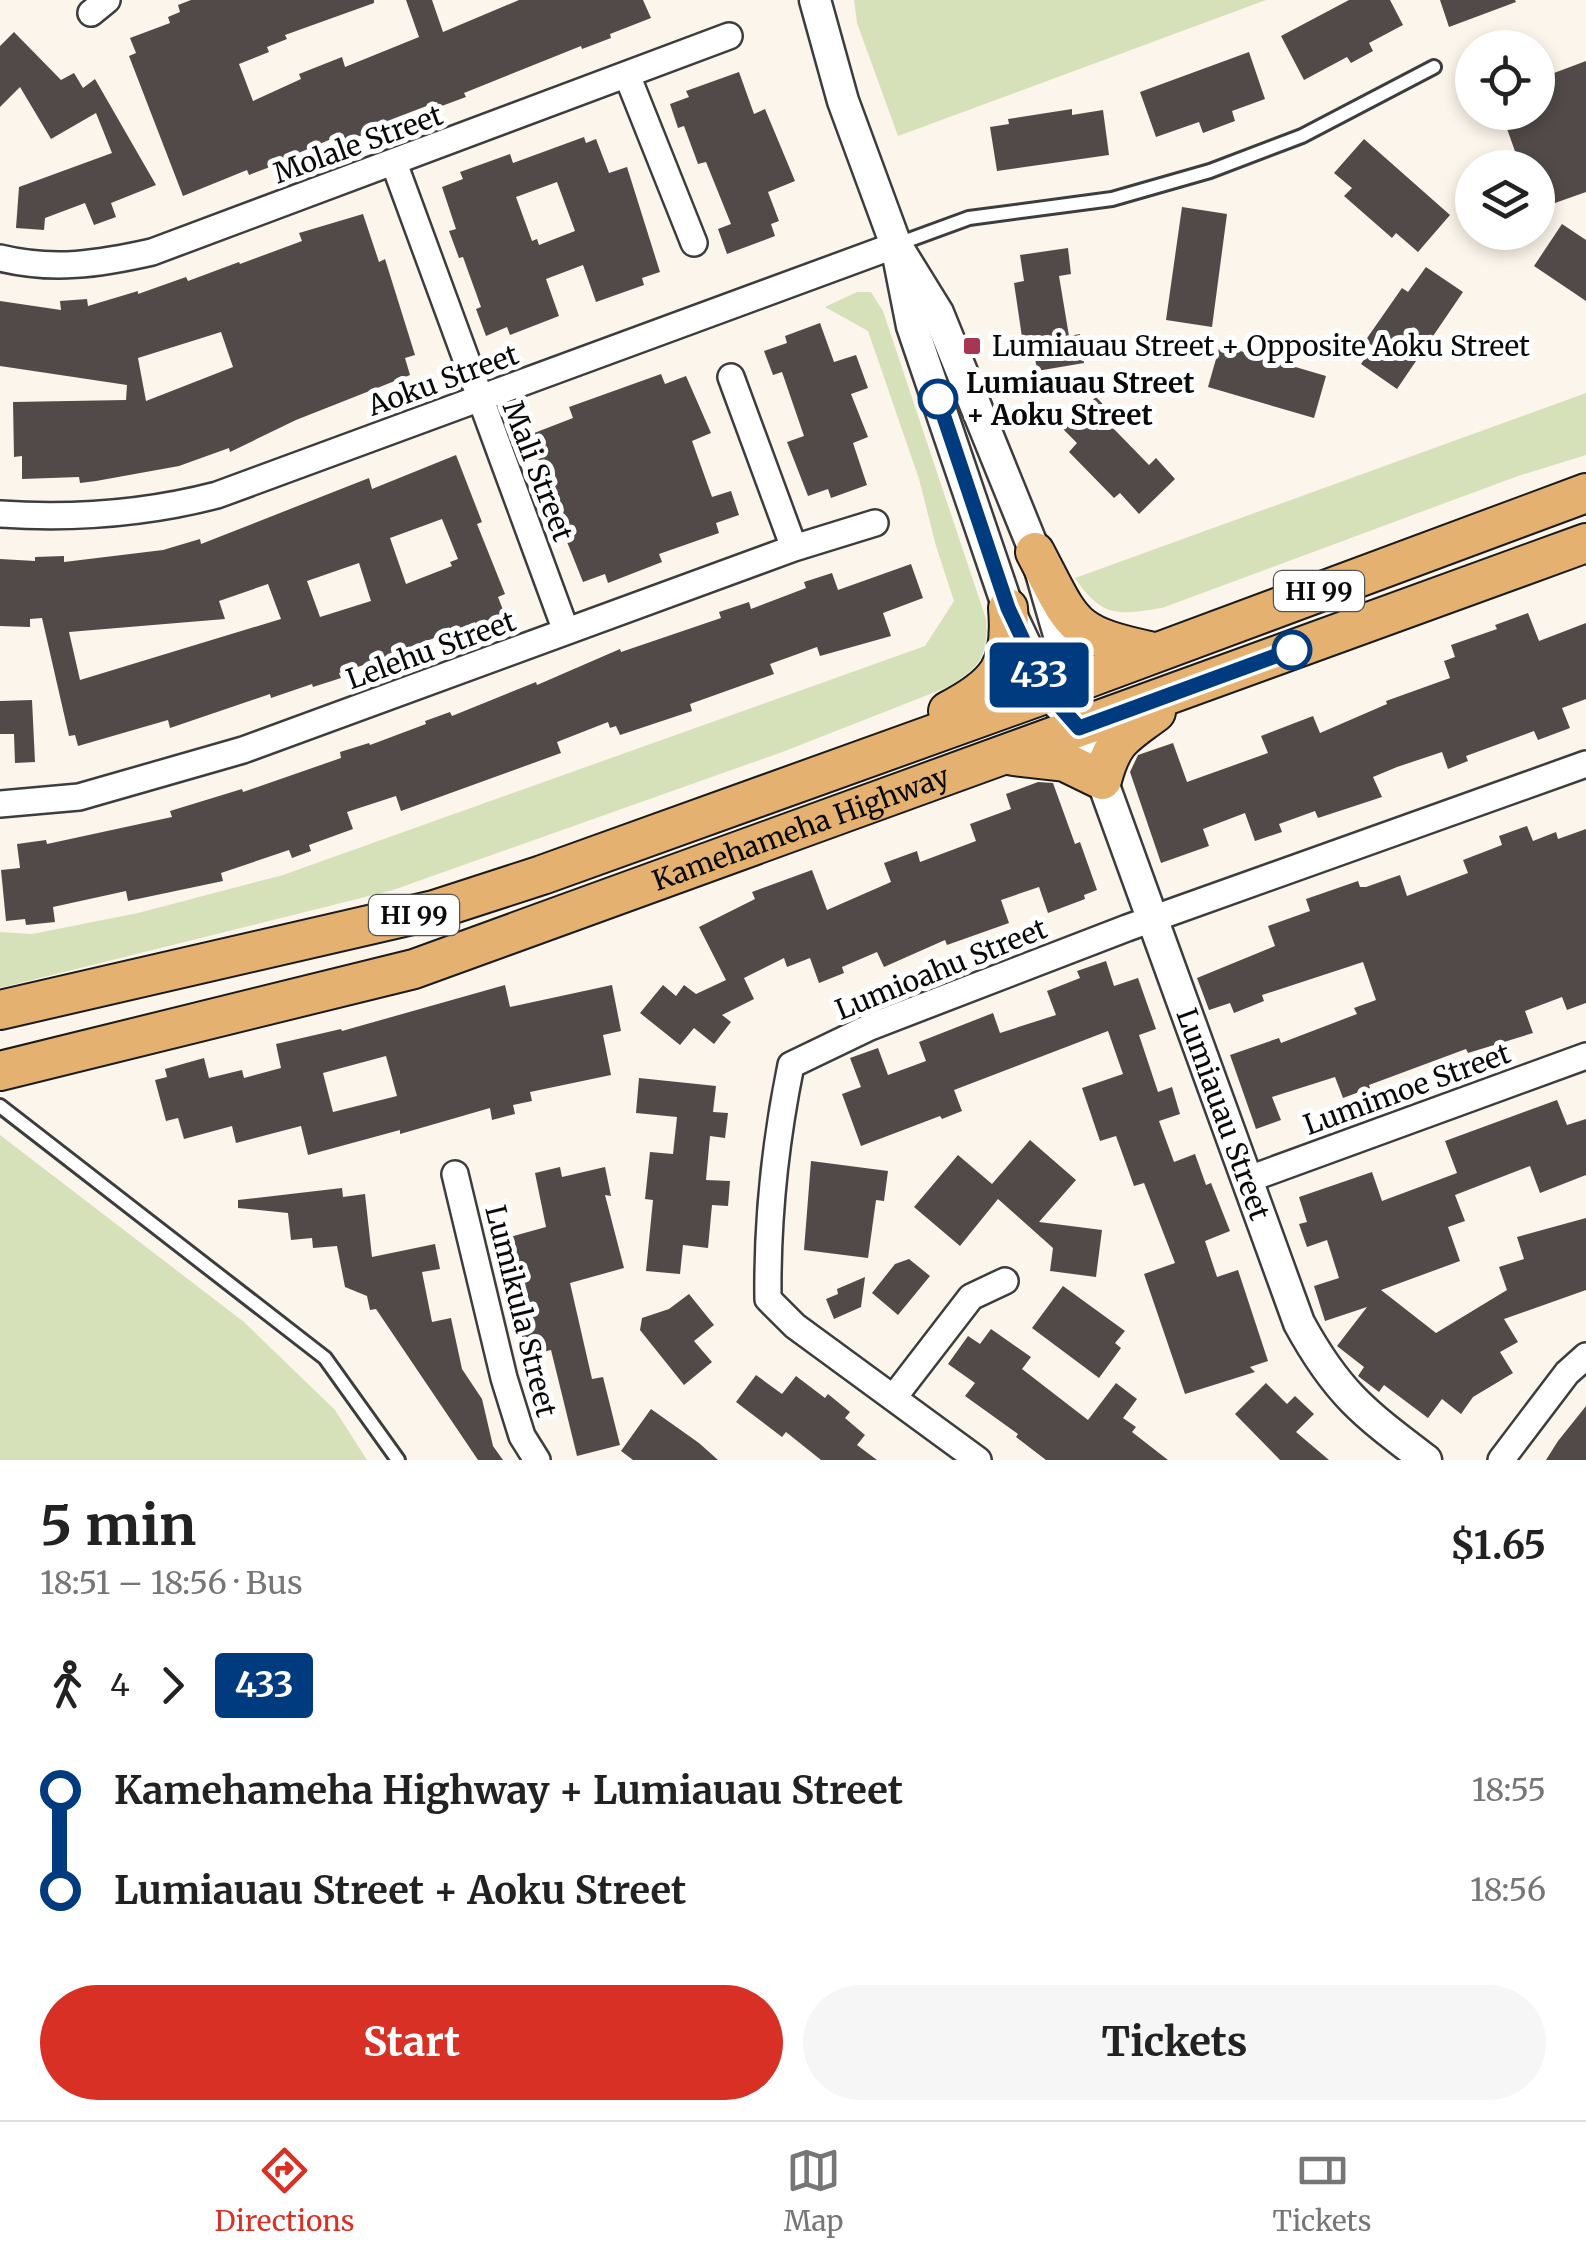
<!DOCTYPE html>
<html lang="en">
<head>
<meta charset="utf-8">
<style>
	:root { --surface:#fff; --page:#f6f6f6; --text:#222; --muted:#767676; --line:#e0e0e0; --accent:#d93025 }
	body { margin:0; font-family:Merriweather,serif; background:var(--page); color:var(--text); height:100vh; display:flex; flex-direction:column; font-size:38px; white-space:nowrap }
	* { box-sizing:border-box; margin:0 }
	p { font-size:32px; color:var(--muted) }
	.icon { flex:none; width:55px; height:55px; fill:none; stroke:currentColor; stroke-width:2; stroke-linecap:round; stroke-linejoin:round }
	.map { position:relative; height:1460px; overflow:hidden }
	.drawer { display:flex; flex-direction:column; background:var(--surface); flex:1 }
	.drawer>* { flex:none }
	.badge { padding:0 20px; border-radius:8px; font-size:35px; line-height:65px }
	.fabs { position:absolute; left:1455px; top:30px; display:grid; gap:20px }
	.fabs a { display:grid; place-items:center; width:100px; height:100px; border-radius:50%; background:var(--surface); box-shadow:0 5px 15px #0003; font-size:50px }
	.map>.badge { position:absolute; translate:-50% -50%; box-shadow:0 0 0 5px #fff }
	.legs { display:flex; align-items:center; gap:15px; height:110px; padding:0 40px; font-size:32px }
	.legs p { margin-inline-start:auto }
	.head { display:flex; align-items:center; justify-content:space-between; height:170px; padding:0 40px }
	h1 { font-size:55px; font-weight:700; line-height:75px }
	.button { display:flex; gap:20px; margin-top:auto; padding:20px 40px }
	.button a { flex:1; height:115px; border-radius:60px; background:var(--accent); color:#fff; font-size:40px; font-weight:700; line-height:115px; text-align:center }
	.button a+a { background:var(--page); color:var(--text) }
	ul { padding:0 40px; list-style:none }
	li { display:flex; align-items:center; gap:35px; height:100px; font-size:38px }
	li i { display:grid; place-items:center; width:15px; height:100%; margin:0 12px; background:currentColor }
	li i::after { content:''; width:25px; height:25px; margin:-12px; border:8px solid; border-radius:50%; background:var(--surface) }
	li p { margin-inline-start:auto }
	li:first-child i { background:linear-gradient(#0000 50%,currentColor 0) }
	li:last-child i { background:linear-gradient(currentColor 50%,#0000 0) }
	.tabs { display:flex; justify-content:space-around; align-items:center; height:140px; border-top:2px solid var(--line); background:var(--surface); font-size:28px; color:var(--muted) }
	.tabs a { display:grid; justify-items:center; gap:5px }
	.tabs .active { color:var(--accent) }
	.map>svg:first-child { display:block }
	.green { fill:#d7e1b9 }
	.building { fill:#514a48; fill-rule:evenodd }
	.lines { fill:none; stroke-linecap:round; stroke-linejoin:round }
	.service-casing { stroke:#3d3d3d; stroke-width:18 }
	.minor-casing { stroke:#3d3d3d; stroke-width:30 }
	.tertiary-casing { stroke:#3d3d3d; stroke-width:35 }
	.primary-casing { stroke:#1b1b1b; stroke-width:42 }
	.service { stroke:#fff; stroke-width:12 }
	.minor { stroke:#fff; stroke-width:25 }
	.tertiary { stroke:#fff; stroke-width:30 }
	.primary { stroke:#e5b171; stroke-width:38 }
	.line-1-casing { stroke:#fff; stroke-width:22 }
	.line-1 { stroke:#003b80; stroke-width:15 }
	.poi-dot { fill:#a63653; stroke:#fff; stroke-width:4 }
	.stop-1-dot { fill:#fff; stroke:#003b80; stroke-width:5 }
	.labels { text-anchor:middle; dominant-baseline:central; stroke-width:10; stroke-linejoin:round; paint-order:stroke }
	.shield { fill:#fff; stroke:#545454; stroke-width:2.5 }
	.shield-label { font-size:25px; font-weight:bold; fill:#0a0a0a }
	.street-label { font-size:28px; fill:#0a0a0a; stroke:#fff }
	.poi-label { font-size:28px; fill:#0a0a0a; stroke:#fff; text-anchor:start }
	.stop-label { font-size:28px; font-weight:bold; fill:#0a0a0a; stroke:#fff; text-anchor:start }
</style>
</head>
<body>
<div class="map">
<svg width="1586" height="1460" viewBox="0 0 1586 1460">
	<rect width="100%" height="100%" fill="#fcf5eb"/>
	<path class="green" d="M854 0H1266L898 136 857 23Z
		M857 292H871L883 311 986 619C989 657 979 668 948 687L785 751 393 890 0 988V932L32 934 138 913 283 875 925 646 954 601 936 546 919 479 868 331 825 307Z
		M1586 393V455L1518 476 1162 608C1118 615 1102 618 1075 578Z
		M0 1135 244 1322 335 1410 367 1460H0Z"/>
	<path class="building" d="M191 0H374V3L285 35 287 39 267 47 269 52 239 64 253 101 301 79 299 74 342 57 345 67 419 37 406 0H432L443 32 519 0H643L651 18 610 34 611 38 582 49 581 46 464 93 466 97 439 107 437 102 369 128 371 132 346 141 343 134 275 163V165L249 175 247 170 183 196 129 56 136 53 130 38 170 23 168 17 180 12 178 5Z
		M1349 0H1390L1403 25 1369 43 1373 51 1351 63 1347 57 1304 80 1281 36Z
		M1440 0H1515L1516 2 1449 27Z
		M14 32 61 80 74 73 83 88 95 79 156 185 111 203 116 217 94 225 85 203 45 218 44 230 16 228 19 187 112 153 96 113 51 139 20 87 0 107V46Z
		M1249 52 1265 99 1232 111 1235 121 1203 133 1199 122 1156 137 1140 92Z
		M1586 61V192L1538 209V168H1521L1501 112H1538V79Z
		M739 72 754 114 765 109 795 181 768 192 779 221 771 224 775 236 727 254 718 229 731 224 706 162 698 164 684 126 678 128 670 104 689 97 686 91Z
		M1072 109V115L1103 110 1109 155 997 171 990 127 1009 124 1008 119Z
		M584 137 586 143 596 139 609 173 627 167 660 272 642 278 644 285 596 302 583 265 546 279 559 316 510 335 507 327 486 336 476 309 481 307 463 257 459 258 449 231 456 229 442 187 463 179 460 172 510 154 513 163ZM557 182 575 231 539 245 537 239 532 241 516 197Z
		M1364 139 1450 215 1418 252 1396 233 1392 238 1344 196 1352 188 1334 173Z
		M1182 207 1227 214 1212 327 1166 320Z
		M363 214 379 262 385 259 415 355 405 358 410 375 296 420 230 452 229 448 179 466 96 481 80 483 79 477 22 479V456L14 457 13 402 126 400 127 385 0 366V301L61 310 60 301 87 299 88 306 138 291V294L186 277 188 281 239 262 240 264 302 241 299 233ZM221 332 233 367 146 401 138 358Z
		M1562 224 1586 240V301L1534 266Z
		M1068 248 1071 274 1059 276 1069 336 1080 334 1084 363 1037 371 1033 343 1023 344 1014 283 1024 281 1020 255Z
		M1426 267 1463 292 1397 389 1361 364 1373 346 1365 341 1402 288 1408 292Z
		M820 323 834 362 856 355 868 388 851 394 868 437 853 443 867 485 831 498 828 489 808 496 787 442 804 436 782 372 773 375 764 351 787 343 785 336Z
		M1220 345 1326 376 1314 418 1208 387Z
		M661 374 665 384 686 376 711 433 692 441 712 497 731 491 739 515 716 523 719 533 659 554 662 562 608 583 605 574 583 582 550 499 545 500 536 473 543 471 529 435 573 418 569 407Z
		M1096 397 1118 420 1111 426 1149 465 1156 458 1175 479 1139 514 1120 493 1114 498 1069 452 1077 443 1063 429Z
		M456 455 482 522 477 524 505 594 498 597 505 615 477 627 475 622 424 642 425 645 339 673 341 678 313 687 312 684 271 698 270 694 170 728 168 720 78 746 75 735 69 736 42 618 30 619V627L0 626V559L35 561V557L64 556V562L163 550 200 539 201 544 369 478 372 489ZM442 519 458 559 450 562 452 566 406 584 390 538ZM359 563 371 601 320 617 307 581ZM268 584 281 619 80 680 69 632 225 619 219 601Z
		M911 564 923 598 883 613 891 636 820 656 817 647 770 664 774 674 690 704 692 711 620 735 616 726 610 728 608 722 557 742 561 753 401 811 396 796 347 812 353 829 309 845 311 851 292 858 289 850 221 873 223 881 128 901 126 891 53 907 55 922 26 925 25 919 6 921 1 870 20 868 17 844 46 840 47 844 172 817 170 811 242 789 243 792 341 758 340 752 369 743 370 745 426 724 425 721 450 712 452 716 536 682 537 685 620 649 621 652 721 618 719 612 749 602 751 609 806 588 804 582 832 573 838 590Z
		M1528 613 1539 641 1586 623V699L1562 708 1570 728 1538 740 1534 731 1466 756 1468 761 1448 769 1442 752 1397 767 1373 777 1382 797 1318 818 1315 811 1279 824 1282 832 1255 841 1245 813 1203 829 1209 846 1161 863 1130 772 1138 755 1173 743 1187 782 1268 753 1261 736 1313 716 1320 733 1387 704 1386 701 1450 678 1444 661 1455 657 1451 645 1497 629 1495 625Z
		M32 700 35 762 15 763 14 734H0V701Z
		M1038 782 1053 783 1075 844 1080 842 1097 890 1084 895 1085 899 1048 913 1039 887 1001 900 1009 923 947 945 945 940 884 967 877 952 842 967 844 973 819 983 810 958 787 967 784 958 744 978 754 999 722 1015 731 1022 714 1044 694 1028 680 1045 640 1013 663 985 676 996 684 985 696 994 726 980 699 927 755 899 752 892 812 870 827 910 891 882 884 863 917 851 920 862 976 841 970 824 1011 809 1006 794Z
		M1527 826 1533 841 1556 832 1558 839 1586 829V1003L1567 1010 1562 997 1525 1011 1533 1033 1468 1053 1466 1049 1369 1085 1370 1088 1343 1098 1335 1077 1272 1097 1281 1120 1256 1129 1230 1055 1279 1038 1281 1043 1357 1014 1354 1008 1376 1000 1363 962 1262 995 1264 1001 1234 1013 1230 1003 1209 1010 1197 978 1275 946 1268 926 1310 911 1306 899 1358 881 1360 887H1366L1400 875 1407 896 1468 873 1463 860 1502 845 1499 836Z
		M1106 961 1114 986 1138 978 1156 1029 1139 1035 1158 1092 1172 1087 1180 1114 1159 1121 1174 1162 1195 1154 1206 1185 1211 1183 1230 1231 1205 1241 1217 1277 1238 1270 1268 1361 1250 1367 1255 1372 1185 1394 1144 1274 1175 1263 1144 1183 1134 1186 1116 1136 1100 1141 1082 1088 1123 1074 1108 1031 954 1090 962 1111 942 1119 940 1116 861 1146 842 1094 861 1087 850 1058 878 1048 888 1075 926 1061 919 1042 993 1013 1000 1033 1056 1015 1047 991 1080 978 1077 971Z
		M505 985 510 1007 612 985 621 1031 603 1035 611 1075 530 1092 532 1101 513 1105 515 1114 492 1120 490 1108 400 1134V1130L308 1155 301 1126 236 1143 232 1126 184 1139 178 1118 166 1121 155 1080 167 1077 165 1069 204 1058 209 1078 242 1070 244 1078 281 1068 276 1044 341 1029 342 1031ZM386 1056 397 1096 333 1112 323 1073Z
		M639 1078 716 1086 713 1112 728 1113 725 1138 710 1136 706 1180 730 1181 728 1206 712 1205 708 1248 683 1245 680 1274 646 1271 653 1200 645 1199 650 1152 673 1154 677 1117 636 1113Z
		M1557 1100 1567 1125 1586 1119V1175L1540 1193 1530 1166 1455 1195 1465 1221 1448 1227 1460 1261 1381 1290 1436 1333 1507 1290 1499 1267 1524 1259 1517 1237 1586 1218V1290L1504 1319 1518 1342 1500 1352 1513 1373 1473 1397 1461 1414 1442 1399 1428 1418 1384 1385 1379 1392 1358 1376 1364 1367 1337 1346 1367 1307 1325 1321 1314 1286 1339 1278 1327 1240 1307 1247 1299 1224 1307 1222 1299 1197 1372 1172 1382 1201 1457 1173 1445 1141Z
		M1030 1140 1076 1180 1039 1222 1102 1230 1096 1277 1050 1271 1053 1248 998 1199 960 1246 914 1207 958 1155 992 1184Z
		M811 1161 888 1171 884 1201 876 1200 868 1258 804 1250Z
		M560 1167 562 1177 605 1167 611 1196 605 1195 624 1268 570 1283 592 1379 603 1377 620 1445 577 1456 551 1350 531 1355 527 1339 523 1340 517 1317 530 1314 510 1237 546 1227 535 1173Z
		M342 1188 343 1197 365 1194 372 1257 435 1244 440 1269 422 1272 432 1322 451 1318 462 1369 482 1399 493 1446 503 1460H478L376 1309 370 1310 367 1296 345 1287 337 1246 313 1248 312 1238 291 1240 288 1213 238 1208V1200Z
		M909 1259 930 1276 898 1315 872 1293 895 1264Z
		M865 1277 861 1307 834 1319 826 1299 838 1294 837 1289Z
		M1063 1286 1125 1331 1115 1343 1121 1348 1099 1378 1032 1328Z
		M689 1294 714 1325 694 1341 712 1362 684 1385 640 1330 642 1318 669 1309Z
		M991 1329 1031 1357 1022 1369 1088 1420 1116 1383 1137 1399 1123 1418 1136 1427 1132 1432 1168 1460H1046L1016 1437 1018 1434 965 1396 975 1383 948 1364 968 1336 980 1344Z
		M756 1375 782 1394 796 1376 825 1398 828 1394 850 1412 845 1418 865 1435 857 1445 877 1460H821L786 1432 782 1437 736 1402Z
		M1266 1383 1287 1404 1295 1396 1314 1414 1296 1432 1329 1460H1280L1235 1414Z
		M1586 1406V1460H1546L1558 1441Z
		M651 1409 699 1443 718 1460H633L621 1451Z"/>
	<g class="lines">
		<g class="service-casing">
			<path id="service" d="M898 244 969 218 1112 199 1210 171 1302 136 1434 67
				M0 1106 325 1358 398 1460"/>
		</g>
		<g class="minor-casing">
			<path id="minor" d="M91 13 107 0
				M627 75 694 243
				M394 163 566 631
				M0 258C53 271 99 264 152 252L729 36
				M731 377 794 548
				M0 514C75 519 144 514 217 495L896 245
				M0 804 79 797 243 750 794 548 875 523
				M455 1174 504 1378 522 1436 537 1460
				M1249 1179 1586 1056
				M894 1397 971 1297 1005 1281
				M978 1460 795 1326 768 1299C767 1219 775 1143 791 1065L870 1027 1127 928 1586 764
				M1501 1460 1567 1373 1586 1356"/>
		</g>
		<g class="tertiary-casing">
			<g id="tertiary">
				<path d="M815 0 843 101 896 245 912 326 1008 608 1048 693 1061 707"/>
				<path id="s1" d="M896 245 938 313 1035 552 1073 683 1079 728 1102 780 1299 1323C1337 1393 1364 1413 1426 1460"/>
			</g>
		</g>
		<g class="primary-casing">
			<g id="primary">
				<path d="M1035 552C1074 626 1069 634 1154 652"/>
				<path d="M948 711C998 685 1013 666 1008 608"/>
				<path d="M1013 756 1065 762 1102 780C1113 739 1123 737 1156 712"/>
				<path d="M0 1010 434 910 542 875 1048 693 1586 493"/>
				<path id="s2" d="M0 1071 414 969 1586 543"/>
			</g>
		</g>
		<use href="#service" class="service"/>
		<use href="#minor" class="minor"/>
		<use href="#tertiary" class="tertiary"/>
		<use href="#primary" class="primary"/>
	</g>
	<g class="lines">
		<g class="line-1-casing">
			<path id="line-1" d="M938 399 1008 608 1048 693 1079 728 1292 650"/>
		</g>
		<use href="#line-1" class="line-1"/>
	</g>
	<rect class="poi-dot" x="962" y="336" width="20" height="20" rx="5"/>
	<g class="stop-1-dot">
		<circle cx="938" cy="399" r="18"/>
		<circle cx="1292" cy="650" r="18"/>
	</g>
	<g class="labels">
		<g class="shield">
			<rect x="1274" y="571" width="90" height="40" rx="8"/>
			<rect x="369" y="895" width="90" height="40" rx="8"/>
		</g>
		<g class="shield-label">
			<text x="1319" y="591">HI 99</text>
			<text x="414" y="915">HI 99</text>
		</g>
		<g class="street-label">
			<text transform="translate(358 144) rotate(-20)">Molale Street</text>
			<text transform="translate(443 380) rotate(-20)">Aoku Street</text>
			<text transform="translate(538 471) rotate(69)">Mali Street</text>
			<text transform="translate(431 650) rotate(-20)">Lelehu Street</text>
			<text stroke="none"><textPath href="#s2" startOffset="838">Kamehameha Highway</textPath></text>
			<text transform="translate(941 969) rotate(-22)">Lumioahu Street</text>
			<text transform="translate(1407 1089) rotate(-20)">Lumimoe Street</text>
			<text stroke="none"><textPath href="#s1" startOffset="932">Lumiauau Street</textPath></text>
			<text transform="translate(521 1311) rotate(76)">Lumikula Street</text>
		</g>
		<g class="poi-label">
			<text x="992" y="346">Lumiauau Street + Opposite Aoku Street</text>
		</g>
		<g class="stop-label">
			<text x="966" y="383">Lumiauau Street<tspan x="966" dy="32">+ Aoku Street</tspan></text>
		</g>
	</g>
</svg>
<div class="fabs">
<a><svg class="icon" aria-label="locate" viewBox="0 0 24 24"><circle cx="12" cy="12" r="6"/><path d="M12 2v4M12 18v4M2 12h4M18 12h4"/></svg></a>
<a><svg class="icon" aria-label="layers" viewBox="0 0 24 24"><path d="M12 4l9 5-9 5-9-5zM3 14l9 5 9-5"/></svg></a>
</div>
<b class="badge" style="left:1039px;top:675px;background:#003b80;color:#fff">433</b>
</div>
<section class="drawer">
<div class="head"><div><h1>5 min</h1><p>18:51 – 18:56 · Bus</p></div><b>$1.65</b></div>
<div class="legs"><svg class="icon" aria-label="walk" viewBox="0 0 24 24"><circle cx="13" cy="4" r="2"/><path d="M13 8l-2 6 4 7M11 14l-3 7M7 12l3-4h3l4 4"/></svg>4<svg class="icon" aria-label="forward" viewBox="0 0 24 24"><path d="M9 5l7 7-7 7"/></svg><b class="badge" style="background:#003b80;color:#fff">433</b></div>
<ul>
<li><i style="color:#003b80"></i><b>Kamehameha Highway + Lumiauau Street</b><p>18:55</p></li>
<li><i style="color:#003b80"></i><b>Lumiauau Street + Aoku Street</b><p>18:56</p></li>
</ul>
<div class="button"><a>Start</a><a>Tickets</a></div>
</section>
<nav class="tabs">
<a class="active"><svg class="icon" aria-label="directions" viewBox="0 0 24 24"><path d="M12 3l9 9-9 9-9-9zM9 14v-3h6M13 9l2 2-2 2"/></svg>Directions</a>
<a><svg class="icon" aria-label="map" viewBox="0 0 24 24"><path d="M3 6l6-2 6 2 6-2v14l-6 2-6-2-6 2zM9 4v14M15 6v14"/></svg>Map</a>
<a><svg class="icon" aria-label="tickets" viewBox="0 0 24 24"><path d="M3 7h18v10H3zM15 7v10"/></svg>Tickets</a>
</nav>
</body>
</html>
